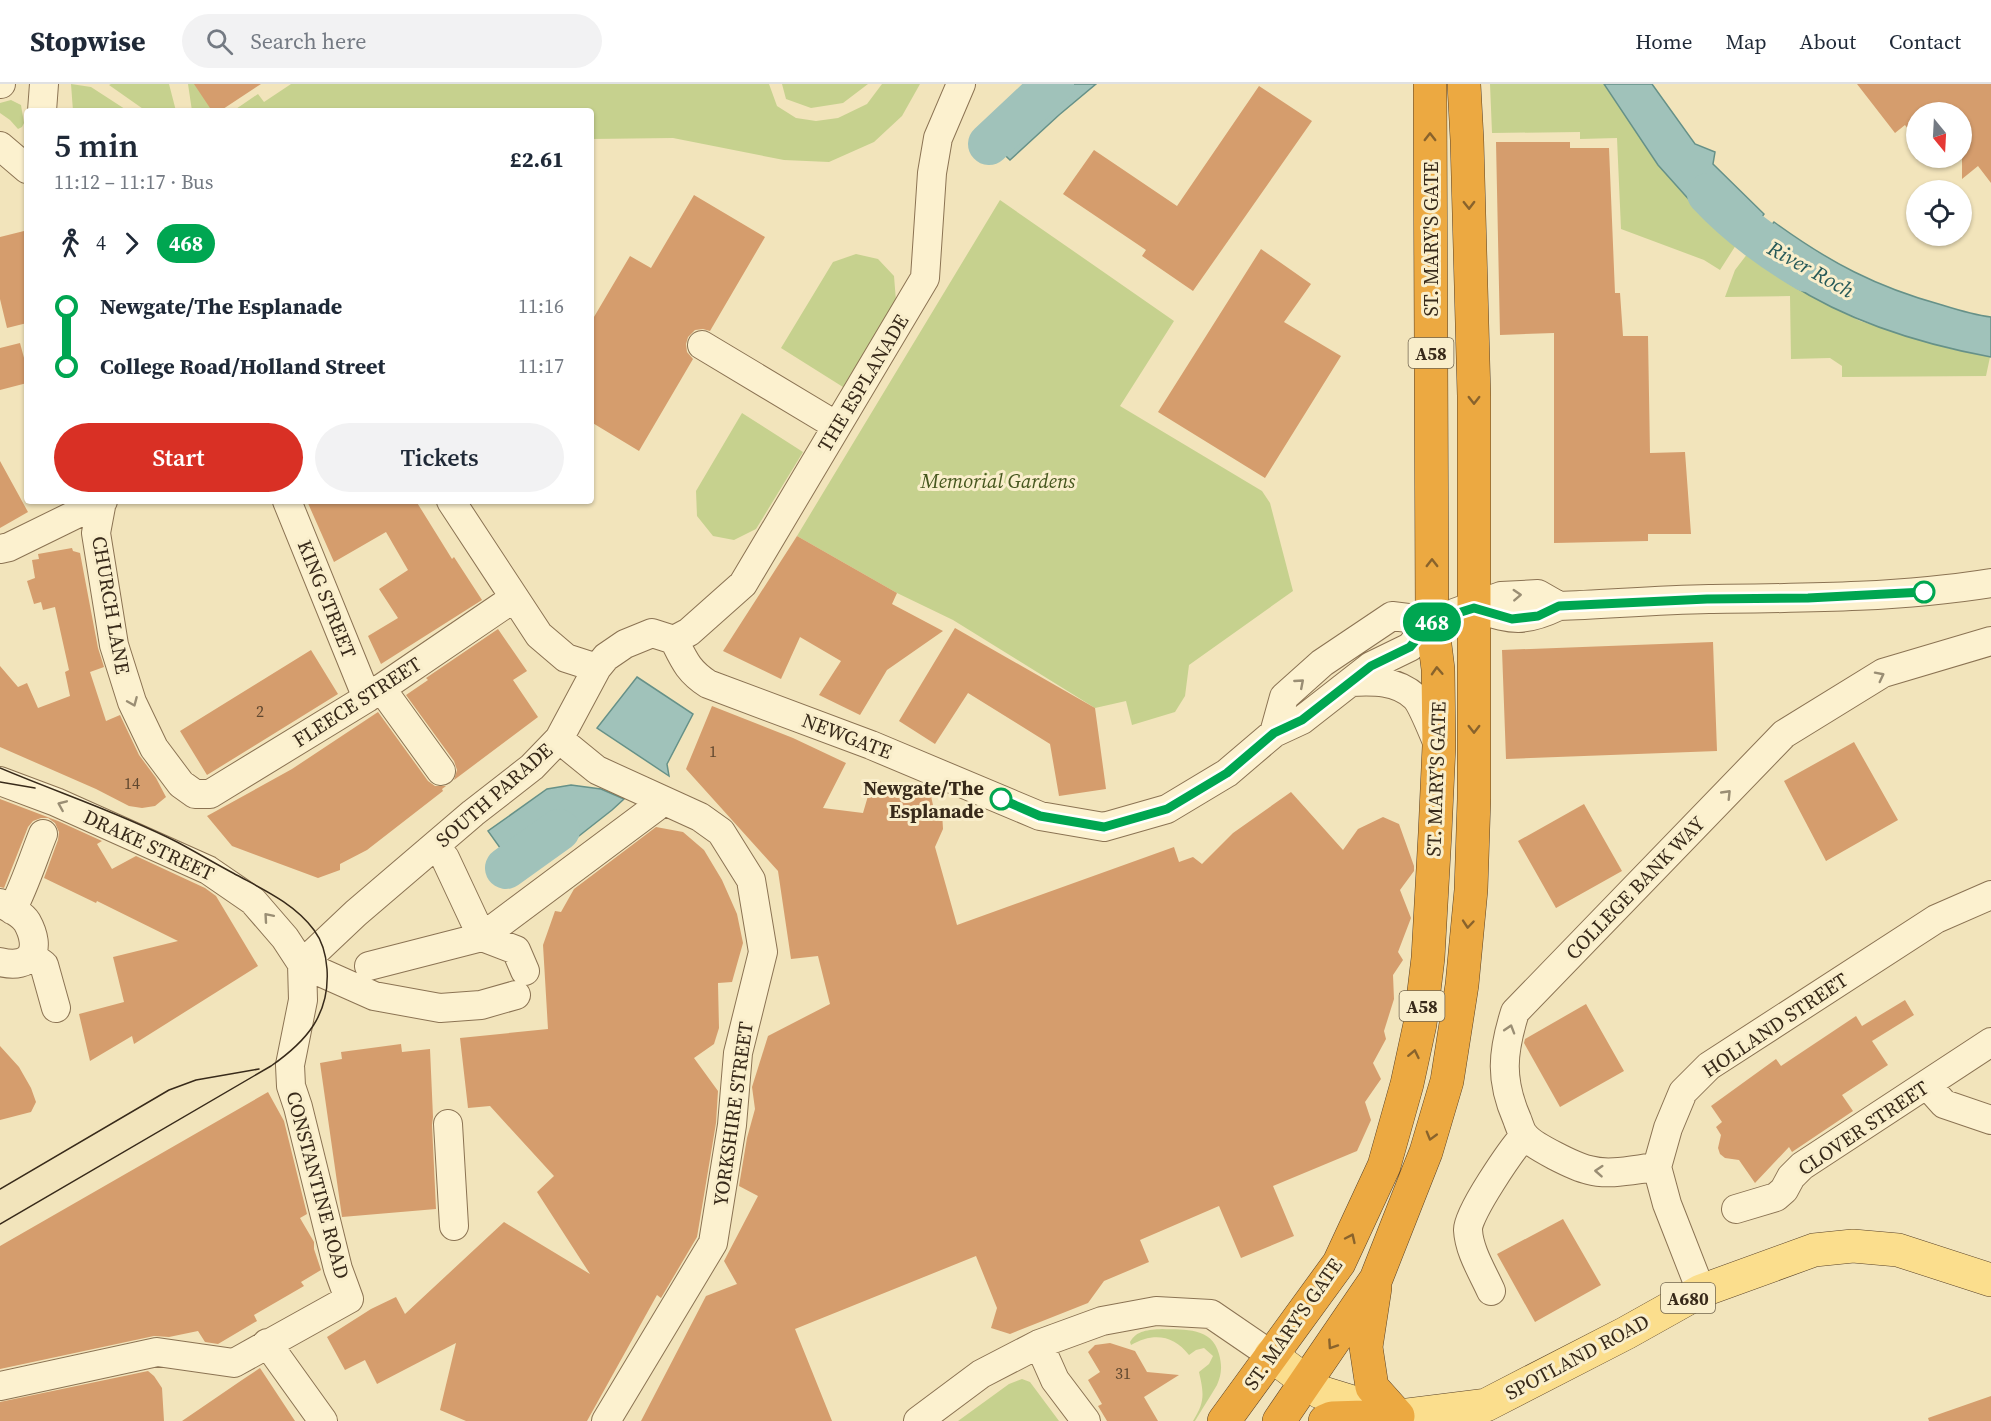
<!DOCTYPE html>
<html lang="en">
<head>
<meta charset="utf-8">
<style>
	:root { --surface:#fff; --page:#f2f2f3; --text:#1f2937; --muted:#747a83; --line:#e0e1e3; --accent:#d93025 }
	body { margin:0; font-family:"Source Serif 4",serif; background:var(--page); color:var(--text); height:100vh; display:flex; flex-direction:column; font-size:22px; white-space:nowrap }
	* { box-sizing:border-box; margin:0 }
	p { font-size:20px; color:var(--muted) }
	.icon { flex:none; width:33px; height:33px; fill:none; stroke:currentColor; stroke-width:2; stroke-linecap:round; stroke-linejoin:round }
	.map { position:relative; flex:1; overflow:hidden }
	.panel { position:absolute; left:24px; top:24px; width:570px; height:396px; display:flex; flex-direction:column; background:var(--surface); border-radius:6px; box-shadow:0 2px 4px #0004 }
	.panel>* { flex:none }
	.badge { padding:0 12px; border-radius:20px; font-size:21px; line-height:39px }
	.needle { width:39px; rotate:162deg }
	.tools { position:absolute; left:1906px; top:18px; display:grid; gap:12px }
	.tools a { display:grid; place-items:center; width:66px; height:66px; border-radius:50%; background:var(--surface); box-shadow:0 2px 4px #0004; font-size:30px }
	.map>.badge { position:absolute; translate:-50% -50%; box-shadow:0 0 0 3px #fff }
	.legs { display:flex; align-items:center; gap:9px; height:66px; padding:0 30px; font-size:20px }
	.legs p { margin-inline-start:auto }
	.headline { display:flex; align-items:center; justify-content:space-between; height:102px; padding:0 30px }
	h1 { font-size:33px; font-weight:600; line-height:45px }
	.primary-button { display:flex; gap:12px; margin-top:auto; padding:12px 30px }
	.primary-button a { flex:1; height:69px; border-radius:36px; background:var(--accent); color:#fff; font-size:24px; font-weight:600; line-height:69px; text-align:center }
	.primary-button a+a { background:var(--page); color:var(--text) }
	ul { padding:0 30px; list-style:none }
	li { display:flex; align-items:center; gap:21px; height:60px; font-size:22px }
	li i { display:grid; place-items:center; width:9px; height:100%; margin:0 8px; background:currentColor }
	li i::after { content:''; width:15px; height:15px; margin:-8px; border:4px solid; border-radius:50%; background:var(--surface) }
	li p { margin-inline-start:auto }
	li:first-child i { background:linear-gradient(#0000 50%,currentColor 0) }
	li:last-child i { background:linear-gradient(currentColor 50%,#0000 0) }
	header { display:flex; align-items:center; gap:36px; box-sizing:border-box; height:84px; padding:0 30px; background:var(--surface); border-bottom:2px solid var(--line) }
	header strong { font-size:28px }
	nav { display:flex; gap:33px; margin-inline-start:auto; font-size:21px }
	.search { width:420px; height:54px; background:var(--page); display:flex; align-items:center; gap:15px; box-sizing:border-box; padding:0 21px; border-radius:33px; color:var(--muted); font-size:22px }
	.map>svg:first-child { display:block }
	.green { fill:#c6d18e }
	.water { fill:#a0c2ba; stroke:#669188; stroke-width:1.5 }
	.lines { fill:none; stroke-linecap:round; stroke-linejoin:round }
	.river { stroke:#a0c2ba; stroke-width:42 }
	.building { fill:#d59d6d }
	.minor-casing { stroke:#8b7353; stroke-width:30 }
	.major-casing { stroke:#584128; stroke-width:34 }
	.highway-casing { stroke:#584128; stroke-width:34 }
	.minor { stroke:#fcf1cf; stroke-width:28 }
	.major { stroke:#fbde8d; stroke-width:33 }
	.highway { stroke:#eca941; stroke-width:33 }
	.tram { stroke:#382a1a; stroke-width:1.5 }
	.oneway { stroke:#89632c }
	.oneway2 { stroke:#9a8e74 }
	.line-1-casing { stroke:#fff; stroke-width:14 }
	.line-1 { stroke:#00a651; stroke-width:9 }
	.stop-1-dot { fill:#fff; stroke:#00a651; stroke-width:3 }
	.labels { text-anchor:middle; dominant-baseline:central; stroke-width:6; stroke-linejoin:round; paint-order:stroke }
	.number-label { font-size:16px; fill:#5f472f }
	.shield { fill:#f9eecb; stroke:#72654f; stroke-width:1.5 }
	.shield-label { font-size:18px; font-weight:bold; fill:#382a1a }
	.street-label { font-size:20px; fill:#382a1a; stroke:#f9eecb }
	.park-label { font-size:20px; font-style:italic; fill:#46571e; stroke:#f9eecb }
	.stop-label { font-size:20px; font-weight:bold; fill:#382a1a; stroke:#f9eecb; text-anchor:end }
	.water-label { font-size:21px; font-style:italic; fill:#275a59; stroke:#f9eecb }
</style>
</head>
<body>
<header>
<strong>Stopwise</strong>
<div class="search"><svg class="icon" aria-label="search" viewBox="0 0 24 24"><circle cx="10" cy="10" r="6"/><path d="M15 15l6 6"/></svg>Search here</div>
<nav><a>Home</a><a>Map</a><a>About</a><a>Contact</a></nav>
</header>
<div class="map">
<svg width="1991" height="1337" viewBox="0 0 1991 1337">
	<rect width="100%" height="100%" fill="#f2e4bb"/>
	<path class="green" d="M71 0 91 3 128 27H73Z
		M111 0H169L176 27H146L109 1Z
		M188 0H198L215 27H192Z
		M291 0H769L777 22 796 34 816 37 838 34 867 20 882 0H920L902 32 874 58 829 78 784 76 673 54 591 55V27H233L258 10 264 18Z
		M782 0H868L843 19 811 24 786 15Z
		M1490 0H1604L1658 81 1709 138 1736 161 1720 186 1704 176 1621 145 1617 54 1580 55V48L1492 49Z
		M11 16 21 21 24 39 22 43 18 45 10 36 0 29V19Z
		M1000 116 1174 237 1120 322 1262 407 1270 419 1293 507 1189 581 1185 612 1175 628 1132 641 1126 617 1095 624 953 536 897 509 797 452Z
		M1748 169 1789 200 1860 237 1951 265 1990 273 1986 292 1842 293V282L1830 274 1791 275 1790 212 1725 213 1735 186Z
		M856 170 878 175 894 192 896 217 843 303 781 264 833 178Z
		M742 329 803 368 756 445 734 456 713 452 697 432 696 407Z
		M1162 1245C1185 1246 1212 1243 1219 1270 1222 1281 1222 1290 1217 1301 1210 1313 1202 1325 1195 1337H1193C1205 1318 1204 1310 1199 1288L1209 1280 1213 1272 1204 1264 1196 1266 1189 1271C1174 1251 1153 1248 1131 1261L1130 1258C1137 1246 1148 1246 1162 1245Z
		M1022 1295 1030 1298 1059 1337H958L1009 1300Z"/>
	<path class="water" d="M1031 0H1096L1059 31 1010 76 984 51Z
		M1604 0H1652L1695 60 1715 68 1713 80 1764 130 1739 164 1709 138 1658 81Z
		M1774 138C1829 178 1876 203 1942 221 1958 226 1974 231 1991 233V273C1921 260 1849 238 1789 199 1775 190 1762 179 1748 169Z
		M637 593 693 630 667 680 669 692 597 644Z
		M571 701 601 705 624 715 612 726 523 796 488 747 547 705Z"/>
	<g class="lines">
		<path class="river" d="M989 60 1053 0
			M1708 110C1736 140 1771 166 1807 187
			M506 784 559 746"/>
	</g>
	<path class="building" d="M194 0H261L220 27H212Z
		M1857 0H1991V99L1978 82 1962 95V28H1917V57L1905 41 1895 49Z
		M1259 2 1312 37 1193 207 1142 172 1146 166 1063 110 1094 66 1177 122Z
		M1496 58H1570V64H1609L1615 209H1620L1623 252H1648L1650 369 1685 368 1691 450H1648V457L1554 459V249L1500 251Z
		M694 111 765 153 710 247 703 245 695 246 688 253 686 260 687 268 693 275 639 367 591 338V238L630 172 651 184Z
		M24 147 27 160V239L7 244 0 215V153Z
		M1261 165 1311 200 1284 238 1341 272 1265 394 1158 328Z
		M20 259 27 285V299L0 306V264Z
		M0 377 28 428 0 444Z
		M307 417H416L452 475 454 473 482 516 381 580 368 552 398 534 379 505 408 486 386 448 334 478Z
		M797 452 897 509 892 520 943 547 887 586 860 631 819 611 841 577 800 553 781 595 723 567Z
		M72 464 73 467 80 469 98 564 104 583 90 588 106 637 120 631 139 671 156 694 166 713 155 722 142 724 129 722 96 705 0 663V582L18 603 27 599 38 624 70 612 65 588 69 586 55 523 43 526 41 518 34 520 27 497 35 494 32 476 39 475 38 470Z
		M955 544 1095 624 1106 705 1059 712 1050 660 968 609 935 660 899 637Z
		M498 545 527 587 513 596 538 633 454 696 457 686 454 677 406 611 428 596 426 594Z
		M1713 558 1717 667 1506 675 1502 566Z
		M311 566 338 610 207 691 180 647Z
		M712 622 793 654 846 679 823 724 863 729 873 695 903 706V704L931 712 935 730 942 728 943 745 935 763 957 841 1174 763 1179 778 1193 773 1202 780 1233 749 1291 708 1343 766 1358 745 1383 733 1399 740 1414 782V787L1400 806 1411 834 1398 868 1403 876 1393 891 1394 915 1384 947 1386 955 1373 979 1381 995 1365 1018 1371 1036 1357 1067 1273 1102 1294 1152 1241 1174 1219 1122 1140 1156 1149 1178 1104 1197 1088 1219 1010 1250 991 1244 997 1224 976 1172 795 1245 832 1337H641L706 1212 737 1200 724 1177 758 1112 739 1102 747 1054 755 1025 752 1003 768 952 830 920 818 872 791 875 778 787 686 685Z
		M378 628 428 697 435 702H446L442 705 443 707 367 766 340 780V786L318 794 232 762 207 732 292 685Z
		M1854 658 1898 736 1826 777 1784 697Z
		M0 715 58 737 102 757 97 760 112 785 136 772 205 804 216 812 258 882 134 960 132 952 90 977 79 930 124 918 113 873 178 857 97 817 96 819 44 794 58 756 59 748 55 739 48 734H41L33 737 28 743 4 804 0 803Z
		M1584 720 1622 787 1556 824 1518 757Z
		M656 743 683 748 704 766 722 796 737 830 743 859 732 898 718 899 719 944 714 960 694 974 718 1007 716 1039 697 1153 661 1214 657 1211 587 1337H466L440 1326 456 1259 377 1300 365 1276 345 1286 327 1253 371 1225 396 1213 405 1230 504 1138 590 1190 537 1108 554 1092 490 1022 468 1024 460 954 548 945 543 861 555 827 561 828 574 805Z
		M1905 916 1914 931 1872 957 1888 981 1842 1011 1853 1027 1792 1068 1789 1063 1755 1099 1739 1076 1725 1074 1720 1070 1718 1064 1721 1051 1716 1043 1722 1038 1711 1022 1776 975 1781 982 1856 932 1862 942Z
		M1586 920 1624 987 1560 1023 1524 959 1525 955Z
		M401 960 402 968 430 965 433 1033 432 1041 436 1125 342 1133 320 979 342 975 341 968Z
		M0 962 19 983 31 1004 36 1018 31 1028 0 1036Z
		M268 1008 284 1037 307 1130 300 1134 314 1158V1165L321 1186 301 1198 304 1202 254 1231 257 1237 218 1260 205 1258 198 1247 169 1253 154 1252 0 1285V1162Z
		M1563 1135 1601 1201 1535 1238 1497 1170Z
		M1110 1259 1135 1267 1147 1288 1179 1291 1144 1313 1158 1337H1107L1098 1322 1102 1320 1088 1296 1100 1288 1088 1268 1095 1261Z
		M260 1284 295 1337H182L242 1296Z
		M148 1287 154 1292 162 1304 164 1337H0V1318Z
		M1991 1312V1337H1929L1928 1334Z"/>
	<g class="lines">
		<g class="minor-casing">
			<path id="minor" d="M0 0H1
				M42 27 44 0
				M0 62 27 85
				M702 261 837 342
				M102 417 96 449 114 561 132 618 154 664 181 700 195 710H210L367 614 514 514
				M287 417 367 614
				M451 417 539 551 566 574 597 584
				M0 465 9 463 103 417
				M1474 524C1511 535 1521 540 1559 522 1609 520 1659 516 1709 515 1803 514 1898 514 1991 499
				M674 556C684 576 688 587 708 600L871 661 1040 732 1104 743 1167 725 1227 689 1274 649 1302 636 1371 582 1410 563 1432 537 1501 512 1538 510 1559 522
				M674 556 689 548 743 500 925 194 932 89 938 54 961 0
				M1351 598C1373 597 1397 596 1415 613 1422 620 1433 649 1438 660
				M381 604 441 687
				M1274 649 1284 613 1322 579 1392 532 1432 537
				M559 655 597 686 700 733 721 748 751 796 763 868 738 969 732 1041 713 1159 606 1337
				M0 697 56 718 208 786 253 817 285 854 302 880
				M445 774 482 853 656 723
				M0 819C9 824 21 829 27 838 42 865 32 886 0 878
				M12 826C25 801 33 775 43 750
				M32 872 44 881 56 924
				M302 880 356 829 473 729 532 683 559 655 597 584 606 573 625 560 652 549 674 556
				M302 880 374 912 440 924 481 921 516 911
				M369 882 482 853 516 866 525 887
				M1927 1001 1944 1020 1991 1036
				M448 1040 454 1142
				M1657 1083C1636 1085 1610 1092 1589 1086 1575 1083 1533 1062 1525 1052 1521 1048 1519 1040 1517 1035 1500 996 1502 969 1515 928L1784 650 1883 589 1991 557
				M1736 1125 1776 1113 1784 1106 1791 1093 1802 1082 1991 958
				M1491 1207C1483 1189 1469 1167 1468 1146 1467 1130 1512 1065 1524 1052
				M1701 1207 1667 1120 1657 1083 1668 1044 1683 1008 1709 982 1936 835 1991 811
				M267 1259 323 1337
				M1039 1260 1055 1296 1086 1337
				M0 1302 157 1268 234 1279 349 1215 338 1185 298 1023 291 1002 290 981 303 916 302 880
				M918 1337 981 1290 1039 1260 1102 1237 1156 1227 1211 1230 1271 1271"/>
		</g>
		<g class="major-casing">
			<path id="major" d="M1271 1271 1320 1308 1398 1332 1486 1321 1626 1249 1701 1207 1814 1166 1853 1162 1898 1166 1991 1196"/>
		</g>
		<g class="highway-casing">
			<path id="highway" d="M1375 1204 1366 1263 1372 1303 1398 1332
				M1224 1337 1339 1179 1384 1082 1407 1000 1420 940 1428 874 1435 749 1439 662 1438 585 1432 537 1430 0
				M1279 1337 1376 1195 1426 1068 1447 997 1462 901 1471 806 1474 715V312L1467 56 1464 0
				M1325 1337 1332 1334 1398 1332"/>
		</g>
		<use href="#minor" class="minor"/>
		<use href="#major" class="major"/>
		<use href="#highway" class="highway"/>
		<path class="tram" d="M0 684C59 709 120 729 177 758 196 768 214 779 233 789 262 805 294 819 314 846 323 858 326 870 327 885 330 930 307 957 271 982L0 1140
			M0 698 35 704
			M0 1105 169 1006 196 996 259 985"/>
	</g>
	<defs><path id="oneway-chevron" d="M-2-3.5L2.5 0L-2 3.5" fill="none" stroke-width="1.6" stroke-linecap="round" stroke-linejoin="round" transform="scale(1.5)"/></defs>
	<g class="oneway">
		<use href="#oneway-chevron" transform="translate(1430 53) rotate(-90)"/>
		<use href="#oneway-chevron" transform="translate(1469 121) rotate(89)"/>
		<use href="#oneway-chevron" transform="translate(1474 316) rotate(90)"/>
		<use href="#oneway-chevron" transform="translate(1432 479) rotate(-90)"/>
		<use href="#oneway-chevron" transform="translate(1437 587) rotate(-93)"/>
		<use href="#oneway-chevron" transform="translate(1474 645) rotate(90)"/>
		<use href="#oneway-chevron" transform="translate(1468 840) rotate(95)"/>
		<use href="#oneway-chevron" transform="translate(1414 970) rotate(-78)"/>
		<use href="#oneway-chevron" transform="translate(1431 1052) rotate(106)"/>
		<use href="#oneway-chevron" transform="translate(1351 1154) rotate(-65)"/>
		<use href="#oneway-chevron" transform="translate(1332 1261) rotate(124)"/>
	</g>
	<g class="oneway2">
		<use href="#oneway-chevron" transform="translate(1517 511) rotate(-3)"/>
		<use href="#oneway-chevron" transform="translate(1880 592) rotate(-27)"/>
		<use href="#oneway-chevron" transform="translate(1300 599) rotate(-41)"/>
		<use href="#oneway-chevron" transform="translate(133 618) rotate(67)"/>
		<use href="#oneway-chevron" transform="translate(1727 710) rotate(-46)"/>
		<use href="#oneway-chevron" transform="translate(62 721) rotate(-157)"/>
		<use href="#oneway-chevron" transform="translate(268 833) rotate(-131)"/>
		<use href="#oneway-chevron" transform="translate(1510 945) rotate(-73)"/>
		<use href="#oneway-chevron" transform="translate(1599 1087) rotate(-176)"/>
	</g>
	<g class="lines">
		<g class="line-1-casing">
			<path id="line-1" d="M1001 715 1040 732 1104 743 1167 725 1227 689 1274 649 1302 636 1371 582 1410 563 1432 537 1474 524 1512 535 1538 532 1559 522 1707 515 1808 514 1924 508"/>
		</g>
		<use href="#line-1" class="line-1"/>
	</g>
	<g class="stop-1-dot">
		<circle cx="1924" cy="508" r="10"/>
		<circle cx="1001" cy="715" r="10"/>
	</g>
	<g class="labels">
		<g class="number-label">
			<text x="260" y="627">2</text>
			<text x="713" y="667">1</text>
			<text x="132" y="699">14</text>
			<text x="1123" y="1289">31</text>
		</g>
		<g class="shield">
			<rect x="1408.5" y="254" width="45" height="30" rx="4.5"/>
			<rect x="1399.5" y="907" width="45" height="30" rx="4.5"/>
			<rect x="1661" y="1199" width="54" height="30" rx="4.5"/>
		</g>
		<g class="shield-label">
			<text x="1431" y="269">A58</text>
			<text x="1422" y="922">A58</text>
			<text x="1688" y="1214">A680</text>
		</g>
		<g class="street-label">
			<text transform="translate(1431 155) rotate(-90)">ST. MARY'S GATE</text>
			<text transform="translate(863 299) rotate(-59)">THE ESPLANADE</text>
			<text transform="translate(327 515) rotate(68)">KING STREET</text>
			<text transform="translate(111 521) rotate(80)">CHURCH LANE</text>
			<text transform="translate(357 618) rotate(-33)">FLEECE STREET</text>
			<text transform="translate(847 652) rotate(21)">NEWGATE</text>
			<text transform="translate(1436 695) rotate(-88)">ST. MARY'S GATE</text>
			<text transform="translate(494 711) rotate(-41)">SOUTH PARADE</text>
			<text transform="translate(149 761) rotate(25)">DRAKE STREET</text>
			<text transform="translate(1635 804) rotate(-46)">COLLEGE BANK WAY</text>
			<text transform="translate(1775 941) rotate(-34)">HOLLAND STREET</text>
			<text transform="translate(733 1030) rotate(-82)">YORKSHIRE STREET</text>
			<text transform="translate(1863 1044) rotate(-34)">CLOVER STREET</text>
			<text transform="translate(318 1101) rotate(75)">CONSTANTINE ROAD</text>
			<text transform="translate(1293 1240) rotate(-55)">ST. MARY'S GATE</text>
			<text transform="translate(1577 1273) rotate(-28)">SPOTLAND ROAD</text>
		</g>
		<g class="park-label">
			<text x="998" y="397">Memorial Gardens</text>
		</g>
		<g class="stop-label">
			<text x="984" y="704">Newgate/The<tspan x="984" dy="23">Esplanade</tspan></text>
		</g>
		<g class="water-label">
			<text transform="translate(1811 185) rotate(29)">River Roch</text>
		</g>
	</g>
</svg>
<div class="tools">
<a><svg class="needle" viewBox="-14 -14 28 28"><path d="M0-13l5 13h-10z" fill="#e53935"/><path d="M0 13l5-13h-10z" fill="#747a83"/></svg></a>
<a><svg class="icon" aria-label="locate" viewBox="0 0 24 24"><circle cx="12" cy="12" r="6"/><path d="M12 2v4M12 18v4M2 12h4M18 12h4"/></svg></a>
</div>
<b class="badge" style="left:1432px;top:538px;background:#00a651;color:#fff">468</b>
<section class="panel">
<div class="headline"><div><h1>5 min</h1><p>11:12 – 11:17 · Bus</p></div><b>£2.61</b></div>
<div class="legs"><svg class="icon" aria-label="walk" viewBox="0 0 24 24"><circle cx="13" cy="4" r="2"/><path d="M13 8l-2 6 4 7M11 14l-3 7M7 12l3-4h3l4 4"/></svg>4<svg class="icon" aria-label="forward" viewBox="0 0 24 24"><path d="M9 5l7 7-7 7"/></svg><b class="badge" style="background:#00a651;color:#fff">468</b></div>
<ul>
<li><i style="color:#00a651"></i><b>Newgate/The Esplanade</b><p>11:16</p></li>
<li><i style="color:#00a651"></i><b>College Road/Holland Street</b><p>11:17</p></li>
</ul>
<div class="primary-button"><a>Start</a><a>Tickets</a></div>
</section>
</div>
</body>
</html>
